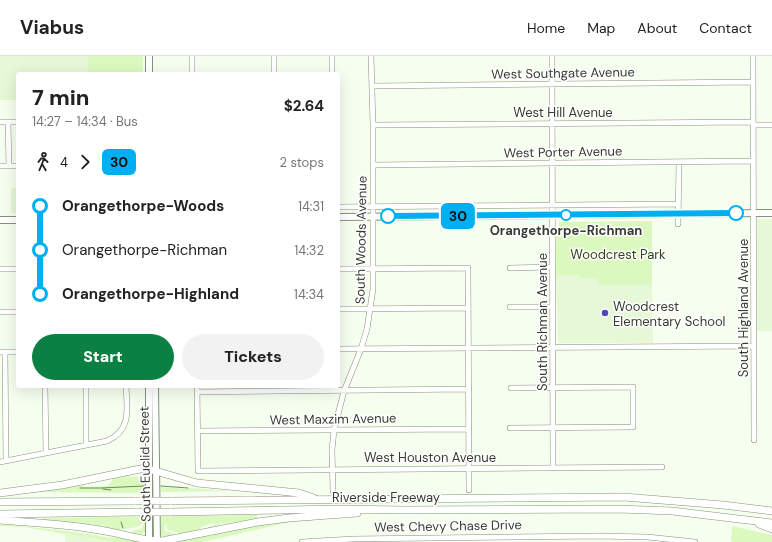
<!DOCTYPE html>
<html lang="en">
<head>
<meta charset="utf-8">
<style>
	:root { --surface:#fff; --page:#f2f2f2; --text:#222; --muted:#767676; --line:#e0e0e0; --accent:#0b8043 }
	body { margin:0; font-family:"DM Sans",sans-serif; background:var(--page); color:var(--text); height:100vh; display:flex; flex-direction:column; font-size:15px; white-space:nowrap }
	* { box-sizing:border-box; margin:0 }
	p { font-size:13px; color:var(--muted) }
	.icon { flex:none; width:22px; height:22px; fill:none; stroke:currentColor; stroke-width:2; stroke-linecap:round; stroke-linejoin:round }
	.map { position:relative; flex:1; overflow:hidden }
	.sheet { position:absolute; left:16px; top:16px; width:324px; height:316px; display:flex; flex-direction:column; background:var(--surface); border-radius:4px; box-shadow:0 4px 16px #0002 }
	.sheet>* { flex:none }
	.badge { padding:0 8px; border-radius:6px; font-size:14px; line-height:26px }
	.map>.badge { position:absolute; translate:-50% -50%; box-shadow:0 0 0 2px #fff }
	.legs { display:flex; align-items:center; gap:6px; height:44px; padding:0 16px; font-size:13px }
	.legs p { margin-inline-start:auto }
	.headline { display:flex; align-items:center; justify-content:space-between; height:68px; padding:0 16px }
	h1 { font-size:22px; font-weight:800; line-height:30px }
	.primary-button { display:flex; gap:8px; margin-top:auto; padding:8px 16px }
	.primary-button a { flex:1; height:46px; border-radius:24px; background:var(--accent); color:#fff; font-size:16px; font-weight:800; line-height:46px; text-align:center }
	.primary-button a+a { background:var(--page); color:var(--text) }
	ul { padding:0 16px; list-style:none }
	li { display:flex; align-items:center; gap:14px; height:44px; font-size:15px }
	li i { display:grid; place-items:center; width:6px; height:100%; margin:0 5px; background:currentColor }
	li i::after { content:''; width:10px; height:10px; margin:-5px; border:3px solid; border-radius:50%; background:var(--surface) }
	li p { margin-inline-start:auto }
	li:first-child i { background:linear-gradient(#0000 50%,currentColor 0) }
	li:last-child i { background:linear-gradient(currentColor 50%,#0000 0) }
	header { display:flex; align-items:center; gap:24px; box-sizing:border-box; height:56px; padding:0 20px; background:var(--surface); border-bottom:1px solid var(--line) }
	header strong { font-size:19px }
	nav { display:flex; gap:22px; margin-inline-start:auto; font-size:14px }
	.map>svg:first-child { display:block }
	.built { fill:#e6f8d6 }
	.green { fill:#dbf9bf }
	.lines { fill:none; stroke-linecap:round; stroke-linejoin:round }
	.stream { stroke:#728a5b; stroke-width:1 }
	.minor-casing { stroke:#85927a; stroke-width:6 }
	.major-casing { stroke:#85927a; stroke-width:8 }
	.highway-casing { stroke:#85927a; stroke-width:8 }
	.minor { stroke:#fff; stroke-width:5 }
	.major { stroke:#fff; stroke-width:6 }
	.highway { stroke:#fff; stroke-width:7 }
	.highway-bridge-casing { stroke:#85927a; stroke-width:8; stroke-linecap:butt }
	.highway-bridge { stroke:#fff; stroke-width:7 }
	.line-1-casing { stroke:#fff; stroke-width:9 }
	.line-1 { stroke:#00aff2; stroke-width:6 }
	.stop-1-dot { fill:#fff; stroke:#00aff2; stroke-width:2 }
	.poi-dot { fill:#5048bf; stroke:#fff; stroke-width:1.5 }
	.labels { text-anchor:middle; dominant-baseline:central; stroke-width:3; stroke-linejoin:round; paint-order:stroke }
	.street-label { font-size:13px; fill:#373c32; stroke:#fff }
	.stop-label { font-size:13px; font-weight:bold; fill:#373c32; stroke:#fff }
	.park-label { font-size:13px; fill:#2f4416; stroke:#fff }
	.poi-label { font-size:13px; fill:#373c32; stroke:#fff; text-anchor:start }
</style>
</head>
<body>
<header>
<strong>Viabus</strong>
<nav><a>Home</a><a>Map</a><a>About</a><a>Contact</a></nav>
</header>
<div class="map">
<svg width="772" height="486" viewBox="0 0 772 486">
	<rect width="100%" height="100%" fill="#f6ffef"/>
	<path class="built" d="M0 0H88V18H18V44H0Z
		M11 132H18V157H11Z
		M757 163H772V275H757Z
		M556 219H577L580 222H598V229H652L653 287H559L558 286Z
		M65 478 115 486H65Z"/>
	<path class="green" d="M88 0H143V18H88Z
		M652 165V229H598V222H580L577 219H556V174L559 171V166Z
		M124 420 138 421 139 424V426L142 424H145V437L36 436V435L79 429 87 431 108 430 112 425V422Z
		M161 431 186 433 188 432 230 435 161 436Z
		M257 459V463L236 467 233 466 226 468 221 467 219 469 206 472 218 467 209 468 201 471 200 474 184 478 168 474 166 471 167 467 164 471 165 475 173 477 175 480 164 482 161 479V460Z
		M146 460 145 477H142V478L132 477 134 474 141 473 144 468 143 467C137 472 129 473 121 473L119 475 105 472 103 468 100 470 93 469 92 467 89 468 81 467 79 468 44 465V462Z
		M310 464 312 465 290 466 202 486H173L205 480H212L214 477 264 468 267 469 291 465Z
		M0 468 67 475 95 479 105 481 126 482 141 486H115L23 471 0 470Z
		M732 470 772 479V486H733L731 485Z"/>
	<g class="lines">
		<path class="stream" d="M161 430 188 432
			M80 432H101L144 430
			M103 433 111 434
			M121 466 123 472"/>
		<g class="minor-casing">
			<path id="minor" d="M192 0V18
				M274 0V18
				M552 0 553 411
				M753 0 754 384
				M332 18V0
				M372 30 753 26
				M0 66H18
				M8 66 9 110
				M373 69 753 66
				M753 69H772
				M373 109 753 105
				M0 110H18
				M338 151 678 148
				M678 168 679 106
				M510 212 552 211
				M0 213H18
				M338 213 468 212 469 434
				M510 251H553
				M338 253 468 252
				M0 256H18
				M338 293 754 290
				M0 296H18
				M5 296 6 405
				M45 330 46 397
				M86 330V389
				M197 330 198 415 662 411
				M197 336 469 333
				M510 372 633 371V331L511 332
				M198 375 469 373
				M0 406 107 385C132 374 127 353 126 330
				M333 435 332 394 334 374 344 335 361 293 367 273 373 233V69L371 0
				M302 486 353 483 599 480 647 481 695 486"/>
		</g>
		<g class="major-casing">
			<path id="major" d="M149 0V18
				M338 161 772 157
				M0 164H18
				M149 330V486
				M155 330 157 486"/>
		</g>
		<g class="highway-casing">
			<path id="highway" d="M0 437 62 429 145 412 197 427 299 437 314 442
				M170 445 624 441 723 449 772 455
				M0 446 136 445
				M170 456 342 453 403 454 619 453 672 455 772 467
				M0 458 137 456
				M0 464C35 467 70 468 105 475 124 478 143 485 162 485L258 466 289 462 357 457
				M759 468 772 473"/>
		</g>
		<use href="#minor" class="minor"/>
		<use href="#major" class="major"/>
		<use href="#highway" class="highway"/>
		<g class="highway-bridge-casing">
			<path id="highway-bridge" d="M136 445H170
				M137 456H170"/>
		</g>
		<use href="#highway-bridge" class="highway-bridge"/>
	</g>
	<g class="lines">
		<g class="line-1-casing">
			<path id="line-1" d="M388 160 736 157"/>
		</g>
		<use href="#line-1" class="line-1"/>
	</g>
	<g class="stop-1-dot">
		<circle cx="736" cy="157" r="7"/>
		<circle cx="566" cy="159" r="5"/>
		<circle cx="388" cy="160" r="7"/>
	</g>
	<circle class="poi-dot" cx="605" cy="257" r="4"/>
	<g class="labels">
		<g class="street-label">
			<text transform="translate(563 17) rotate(-1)">West Southgate Avenue</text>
			<text x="563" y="56">West Hill Avenue</text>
			<text transform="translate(563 96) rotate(-1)">West Porter Avenue</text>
			<text transform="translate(361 184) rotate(-89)">South Woods Avenue</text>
			<text transform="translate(743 252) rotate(-90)">South Highland Avenue</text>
			<text transform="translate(542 266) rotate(-90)">South Richman Avenue</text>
			<text transform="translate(333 363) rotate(-1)">West Maxzim Avenue</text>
			<text x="430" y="401">West Houston Avenue</text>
			<text transform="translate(145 408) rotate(-91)">South Euclid Street</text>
			<text x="386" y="441">Riverside Freeway</text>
			<text transform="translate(448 470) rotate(-1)">West Chevy Chase Drive</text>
		</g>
		<g class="stop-label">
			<text x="566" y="174">Orangethorpe-Richman</text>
		</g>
		<g class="park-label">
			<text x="618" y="198">Woodcrest Park</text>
		</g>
		<g class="poi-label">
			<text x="613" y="250">Woodcrest<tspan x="613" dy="15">Elementary School</tspan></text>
		</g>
	</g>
</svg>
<b class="badge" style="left:458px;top:160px;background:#00aff2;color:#111">30</b>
<section class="sheet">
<div class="headline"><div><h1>7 min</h1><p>14:27 – 14:34 · Bus</p></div><b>$2.64</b></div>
<div class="legs"><svg class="icon" aria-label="walk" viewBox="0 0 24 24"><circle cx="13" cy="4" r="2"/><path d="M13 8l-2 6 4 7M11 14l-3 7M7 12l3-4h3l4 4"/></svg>4<svg class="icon" aria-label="forward" viewBox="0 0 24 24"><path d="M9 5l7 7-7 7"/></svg><b class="badge" style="background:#00aff2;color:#111">30</b><p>2 stops</p></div>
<ul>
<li><i style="color:#00aff2"></i><b>Orangethorpe-Woods</b><p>14:31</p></li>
<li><i style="color:#00aff2"></i><span>Orangethorpe-Richman</span><p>14:32</p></li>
<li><i style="color:#00aff2"></i><b>Orangethorpe-Highland</b><p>14:34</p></li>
</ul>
<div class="primary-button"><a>Start</a><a>Tickets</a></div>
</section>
</div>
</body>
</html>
